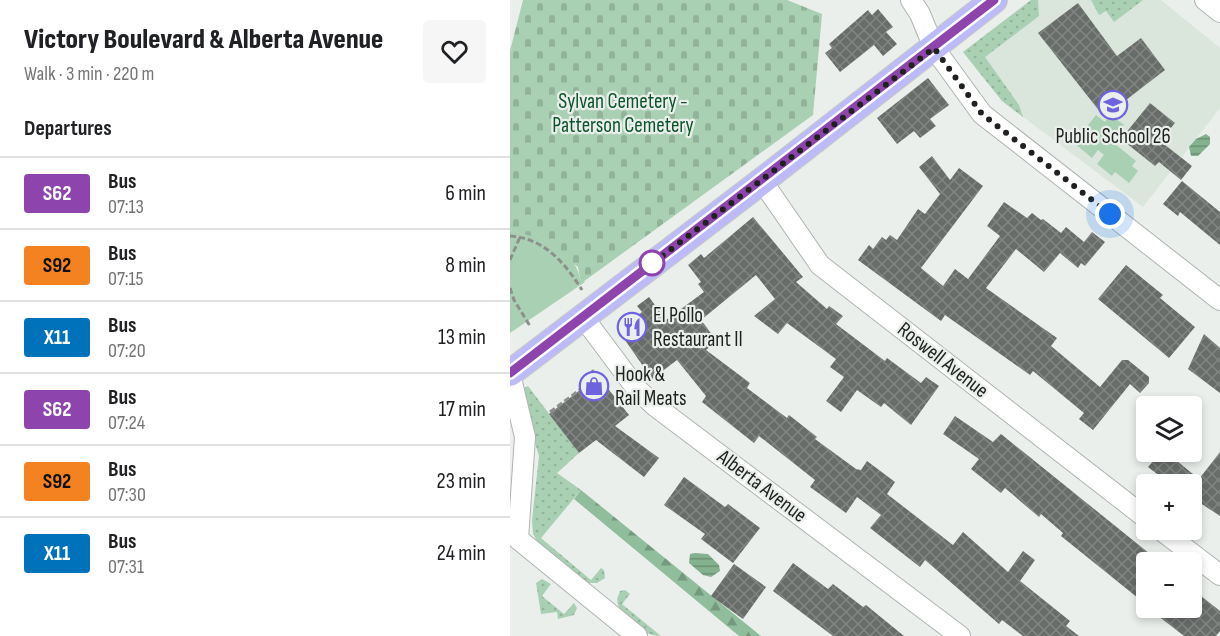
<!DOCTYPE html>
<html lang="en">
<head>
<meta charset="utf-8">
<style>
	:root { --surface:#fff; --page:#f6f6f6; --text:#202124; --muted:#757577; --line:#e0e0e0 }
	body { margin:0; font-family:"Sofia Sans Condensed",sans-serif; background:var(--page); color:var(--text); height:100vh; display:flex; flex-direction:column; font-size:22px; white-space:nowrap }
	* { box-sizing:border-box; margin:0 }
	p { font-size:20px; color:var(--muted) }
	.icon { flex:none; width:33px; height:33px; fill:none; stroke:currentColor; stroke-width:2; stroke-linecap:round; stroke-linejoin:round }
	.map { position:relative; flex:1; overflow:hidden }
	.panel { display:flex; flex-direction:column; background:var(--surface); width:510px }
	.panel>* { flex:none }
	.badge { padding:0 12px; border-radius:4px; font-size:21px; line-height:39px }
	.fabs { position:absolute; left:626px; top:396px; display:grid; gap:12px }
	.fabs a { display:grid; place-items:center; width:66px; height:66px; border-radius:6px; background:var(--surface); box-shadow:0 3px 9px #0003; font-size:30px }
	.you { position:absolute; width:30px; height:30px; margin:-15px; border:4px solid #fff; border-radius:50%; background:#1a73e8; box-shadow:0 0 0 9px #1a73e833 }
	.map>.badge { position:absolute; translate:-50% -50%; box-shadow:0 0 0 3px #fff }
	h2 { padding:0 24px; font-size:22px; line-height:54px }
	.round { display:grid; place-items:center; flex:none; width:63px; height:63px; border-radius:6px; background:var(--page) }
	.headline { display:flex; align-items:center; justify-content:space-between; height:102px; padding:0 24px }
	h1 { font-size:28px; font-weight:800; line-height:45px }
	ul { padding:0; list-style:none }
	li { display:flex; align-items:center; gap:18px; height:72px; padding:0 24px; border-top:2px solid var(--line) }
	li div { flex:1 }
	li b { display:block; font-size:22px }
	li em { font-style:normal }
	li .badge { min-width:66px; font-weight:700; text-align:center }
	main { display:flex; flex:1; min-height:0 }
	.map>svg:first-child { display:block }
	.built { fill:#dae5dc }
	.grass { fill:url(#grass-dots) }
	.forest { fill:url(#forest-firs) }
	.cemetery { fill:url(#cemetery-stones) }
	.park { fill:#aad0b3 }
	.water { fill:url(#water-rules) }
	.building { fill:url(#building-cross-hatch) }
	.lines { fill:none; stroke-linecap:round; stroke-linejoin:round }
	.minor-casing { stroke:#afb4b0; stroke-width:22 }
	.major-casing { stroke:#c9cac9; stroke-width:28 }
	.path { stroke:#8c908d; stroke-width:3; stroke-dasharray:6 3; stroke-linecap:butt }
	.minor { stroke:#fff; stroke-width:20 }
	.major { stroke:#bcbbf8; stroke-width:26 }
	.line-casing { stroke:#fff; stroke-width:14 }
	.line { stroke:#8e44ad; stroke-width:9 }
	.walk { stroke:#1f211f; stroke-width:6; stroke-dasharray:0 10.8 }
	.stop-dot { fill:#fff; stroke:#8e44ad; stroke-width:3 }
	.labels { text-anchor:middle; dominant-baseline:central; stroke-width:4.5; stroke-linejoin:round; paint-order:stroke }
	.park-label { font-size:21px; fill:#0a5529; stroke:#eaefeb }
	.poi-label { font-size:21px; fill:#1f211f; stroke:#eaefeb; text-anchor:start }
	.street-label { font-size:21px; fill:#1f211f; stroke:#eaefeb }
</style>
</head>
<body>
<main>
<section class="panel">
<div class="headline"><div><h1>Victory Boulevard &amp; Alberta Avenue</h1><p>Walk · 3 min · 220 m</p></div><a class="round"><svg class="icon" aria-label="heart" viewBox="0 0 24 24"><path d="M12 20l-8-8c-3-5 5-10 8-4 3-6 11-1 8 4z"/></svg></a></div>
<h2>Departures</h2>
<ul>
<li><span class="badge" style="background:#8e44ad;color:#fff">S62</span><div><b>Bus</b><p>07:13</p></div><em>6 min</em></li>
<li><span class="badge" style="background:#f58220;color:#111">S92</span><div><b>Bus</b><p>07:15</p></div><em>8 min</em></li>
<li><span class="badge" style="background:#0072bc;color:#fff">X11</span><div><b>Bus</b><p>07:20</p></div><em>13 min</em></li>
<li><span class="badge" style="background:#8e44ad;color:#fff">S62</span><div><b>Bus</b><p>07:24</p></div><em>17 min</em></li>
<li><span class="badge" style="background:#f58220;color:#111">S92</span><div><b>Bus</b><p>07:30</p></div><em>23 min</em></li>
<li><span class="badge" style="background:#0072bc;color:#fff">X11</span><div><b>Bus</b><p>07:31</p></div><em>24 min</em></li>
</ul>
</section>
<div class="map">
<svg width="710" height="636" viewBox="0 0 710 636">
	<defs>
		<pattern id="grass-dots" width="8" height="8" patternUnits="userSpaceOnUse" patternTransform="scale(1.5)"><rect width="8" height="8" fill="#aad0b3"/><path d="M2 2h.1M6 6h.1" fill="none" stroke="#92b29a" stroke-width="1.8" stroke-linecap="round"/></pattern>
		<pattern id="forest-firs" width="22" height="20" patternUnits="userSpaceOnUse" patternTransform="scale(1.5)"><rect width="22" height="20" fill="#90bd9b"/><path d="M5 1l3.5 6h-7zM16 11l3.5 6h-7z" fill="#75997e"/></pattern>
		<pattern id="cemetery-stones" width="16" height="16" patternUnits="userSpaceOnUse" patternTransform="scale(1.5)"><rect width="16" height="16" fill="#aad0b3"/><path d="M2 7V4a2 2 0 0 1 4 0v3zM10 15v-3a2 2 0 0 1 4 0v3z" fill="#92b29a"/></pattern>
		<pattern id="water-rules" width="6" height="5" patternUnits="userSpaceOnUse" patternTransform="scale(1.5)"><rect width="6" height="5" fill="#84b18e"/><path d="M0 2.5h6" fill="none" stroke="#6b9073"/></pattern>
		<pattern id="building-cross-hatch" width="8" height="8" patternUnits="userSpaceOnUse" patternTransform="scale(1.5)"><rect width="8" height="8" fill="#696d6a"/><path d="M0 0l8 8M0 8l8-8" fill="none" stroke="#828583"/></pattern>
	</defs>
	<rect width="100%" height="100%" fill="#eaefeb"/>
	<path class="built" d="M521 0H651L710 48V108L633 207 492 101 453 52Z"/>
	<path class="grass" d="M521 0H528L529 16 475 57 509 105 513 117 492 101 453 52Z
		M581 0H633L604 22 596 11 589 15Z
		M18 386 69 453 47 473 71 490 31 538 81 580 91 568 94 570 95 578 87 583H75L29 545 23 534 22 520 29 456 9 391Z
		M32 579 41 584 32 596 54 614 64 603 67 608 64 615 48 619 47 612 31 614 26 583Z
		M115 590 120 594 112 604 151 636C134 636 108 618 107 599L110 591Z"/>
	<path class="forest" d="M71 490 251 636H229L64 499Z"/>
	<path class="cemetery" d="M13 0H277L312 14 303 115 73 282 70 279 68 267 29 240 28 235 22 237 0 230V51Z"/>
	<path class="park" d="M586 115 595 122 601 115 614 125 606 135 609 138 605 144 626 161 622 166 628 171 619 183 605 172 602 176 587 164 594 155 588 150 582 158 564 143Z
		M0 230 21 236 28 235 30 240C49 252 66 256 70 279L75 282 0 333Z"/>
	<path class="water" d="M696 134 700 137V144L688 156H681L679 147 686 139Z
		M185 553 198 554 209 565 210 571 201 577 193 575 179 563 180 554Z"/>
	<path class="building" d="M568 3 607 56 631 38 655 70 594 117 528 33Z
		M368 9 383 27 376 32 387 44 373 56 364 45 330 72 315 53 322 48 319 44 358 10 362 15Z
		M418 78 439 105 420 119 426 126 410 138 404 131 387 144 367 118Z
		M640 103 665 123 650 141 682 166 671 180 649 162 645 166 611 139Z
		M422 156 440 180 449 168 473 186 411 268 433 286 445 269 458 279 490 236 477 226 494 202 517 218 522 213 531 220 533 219 551 233 556 227 574 242 582 232 595 242 575 266 571 263 568 268 550 253 534 272 506 249 476 288 547 338 541 346 590 387 612 360H618L639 377V383L630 393 620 384 583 430 569 419 574 413 523 371 520 375 435 315 431 321 348 260 359 245 363 249 372 237 376 240 380 235 387 240 408 209 415 214 430 194 409 167Z
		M672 181 710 212V245L670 212 668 216 653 204Z
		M243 217 293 277 286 282 317 309 319 306 333 316 326 324 375 361 377 358 411 383 416 377 429 386 401 425 374 403 371 407 347 390 331 412 316 401 334 377 320 367 326 359 277 323 268 334 244 316 265 299 246 275 191 320 207 341 196 350 240 383 237 388 277 418 279 415 307 437 305 439 346 469 351 470 357 461 385 482 377 494 443 545 453 532 498 572 513 551 525 560 510 581 560 621 556 626 569 636H513L492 620 489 624 415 560 410 567 360 528 371 515 347 497 336 513 300 487 305 480 249 436 244 443 192 402 196 396 167 360 142 379 108 330 132 312 127 306 139 297 156 320 194 292 188 284 191 282 178 265 191 254 194 258Z
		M616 265 653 295 650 298 685 327 659 358 588 299Z
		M694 334 710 348V393L678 369Z
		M88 376 119 415 105 426 149 458 134 477 86 440 69 453 39 414Z
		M445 416 483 442 491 434 650 562H636V587L628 598 551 536 553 533 531 514 529 517 495 488 491 493 461 469 469 459 433 434Z
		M651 452H656L689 479 710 452V516L681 497V484H660L638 467Z
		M174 477 215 507 218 504 250 528 223 563 191 539 195 534 154 505Z
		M283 563 318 589 323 584 353 607 356 605 394 636H323L263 591Z
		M224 564 256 587 233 619 201 596Z
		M681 588 710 611V631L706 636H674L638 608H681Z"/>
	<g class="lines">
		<g class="minor-casing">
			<path id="minor" d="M401 0 410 14 424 48 472 114 710 300
				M695 0 710 12
				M252 181 310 265 636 518
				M73 317 126 388 145 406 450 636
				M0 374 15 437 8 539 127 636
				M651 530 710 575"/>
		</g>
		<g class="major-casing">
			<path id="major" d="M0 373 252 181 484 0"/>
		</g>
		<path class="path" d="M0 236C34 238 55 263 72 290
			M0 260 10 237
			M0 288 4 300 20 326
			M40 412 87 377 82 370"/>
		<use href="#minor" class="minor"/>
		<use href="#major" class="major"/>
	</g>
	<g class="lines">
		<g class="line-casing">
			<path id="line" d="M0 373 484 0"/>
		</g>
		<use href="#line" class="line"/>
		<path class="walk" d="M142 263 139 266 424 48 472 114 600 214"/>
	</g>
	<defs>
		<g id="school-ring" transform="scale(1.5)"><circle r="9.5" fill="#eaefeb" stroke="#6e63de" stroke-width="1.5"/><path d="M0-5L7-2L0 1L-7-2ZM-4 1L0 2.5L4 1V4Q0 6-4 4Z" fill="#6e63de"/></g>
		<g id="restaurant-ring" transform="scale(1.5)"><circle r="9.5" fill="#eaefeb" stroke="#6e63de" stroke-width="1.5"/><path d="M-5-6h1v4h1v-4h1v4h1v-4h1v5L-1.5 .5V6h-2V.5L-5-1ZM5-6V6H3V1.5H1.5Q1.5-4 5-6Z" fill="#6e63de"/></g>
		<g id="shop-ring" transform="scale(1.5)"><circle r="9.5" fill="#eaefeb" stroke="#6e63de" stroke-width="1.5"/><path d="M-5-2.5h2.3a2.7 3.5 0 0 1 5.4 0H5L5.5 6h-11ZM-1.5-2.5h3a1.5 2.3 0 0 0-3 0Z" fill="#6e63de"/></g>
	</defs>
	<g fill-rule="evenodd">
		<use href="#school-ring" x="603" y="105"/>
		<use href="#restaurant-ring" x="122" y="327"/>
		<use href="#shop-ring" x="84" y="386"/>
	</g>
	<circle class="stop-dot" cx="142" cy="263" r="12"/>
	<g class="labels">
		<g class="park-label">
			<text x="113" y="101">Sylvan Cemetery -<tspan x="113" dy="24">Patterson Cemetery</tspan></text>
		</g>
		<g class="poi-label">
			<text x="603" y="136" text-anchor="middle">Public School 26</text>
			<text x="143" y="315">El Pollo<tspan x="143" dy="24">Restaurant II</tspan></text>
			<text x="105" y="374">Hook &amp;<tspan x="105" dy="24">Rail Meats</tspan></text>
		</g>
		<g class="street-label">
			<text transform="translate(433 360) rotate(38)">Roswell Avenue</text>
			<text transform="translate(252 486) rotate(37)">Alberta Avenue</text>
		</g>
	</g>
</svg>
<div class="fabs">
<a><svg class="icon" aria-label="layers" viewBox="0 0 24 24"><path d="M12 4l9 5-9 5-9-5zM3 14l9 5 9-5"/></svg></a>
<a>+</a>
<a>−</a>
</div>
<div class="you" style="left:600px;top:214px"></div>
</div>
</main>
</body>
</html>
